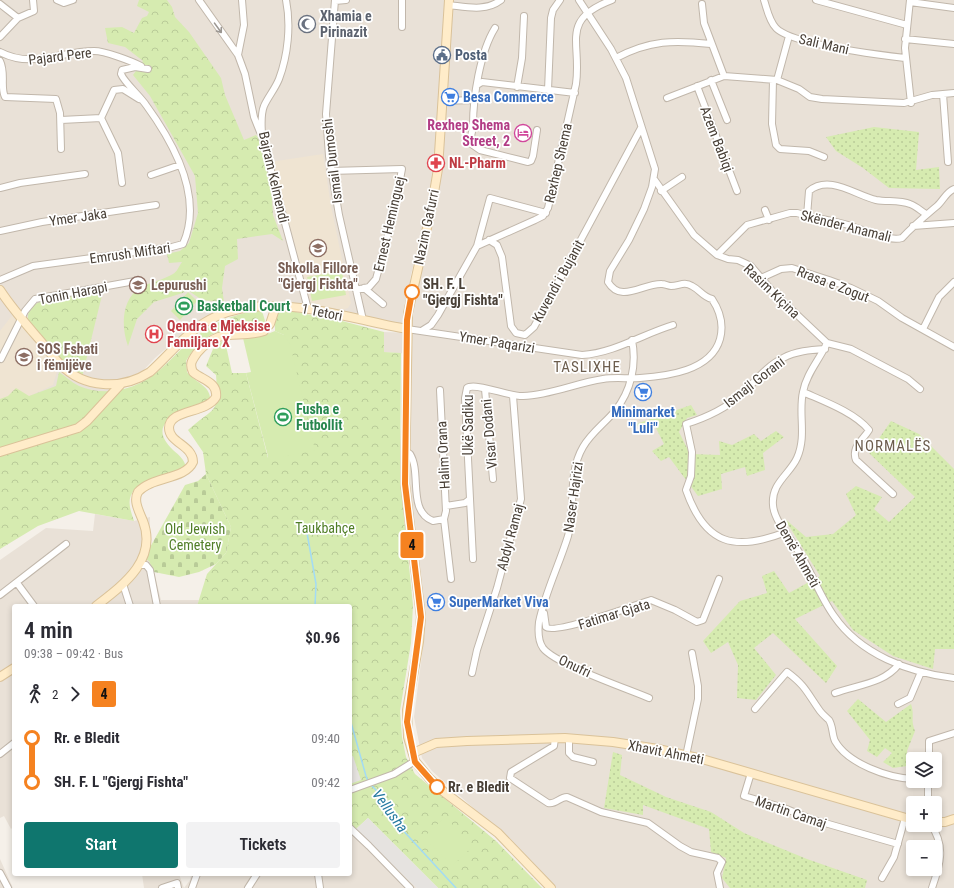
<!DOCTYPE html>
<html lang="en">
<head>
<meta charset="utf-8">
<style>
	:root { --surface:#fff; --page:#f2f2f3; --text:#2b2b33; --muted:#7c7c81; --accent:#0f766e }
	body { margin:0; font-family:"Roboto Condensed",sans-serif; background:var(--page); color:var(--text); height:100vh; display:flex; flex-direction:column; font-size:15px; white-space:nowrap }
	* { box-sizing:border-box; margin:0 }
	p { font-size:13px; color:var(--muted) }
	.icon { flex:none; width:22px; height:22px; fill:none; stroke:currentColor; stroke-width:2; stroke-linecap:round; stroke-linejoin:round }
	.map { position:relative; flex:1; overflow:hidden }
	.sheet { position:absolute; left:12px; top:604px; width:340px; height:272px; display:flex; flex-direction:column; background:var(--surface); border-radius:4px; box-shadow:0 2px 6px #0003 }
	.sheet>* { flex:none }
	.badge { padding:0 8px; border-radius:3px; font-size:14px; line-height:26px }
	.fabs { position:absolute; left:906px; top:752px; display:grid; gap:8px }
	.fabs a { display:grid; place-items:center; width:36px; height:36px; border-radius:4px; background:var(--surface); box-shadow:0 2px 6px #0003; font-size:20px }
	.map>.badge { position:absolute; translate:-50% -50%; box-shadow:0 0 0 2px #fff }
	.legs { display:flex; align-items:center; gap:6px; height:44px; padding:0 12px; font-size:13px }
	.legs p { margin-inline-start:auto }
	.overview { display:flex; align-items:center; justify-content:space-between; height:68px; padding:0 12px }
	h1 { font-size:22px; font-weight:600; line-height:30px }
	.button { display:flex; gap:8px; margin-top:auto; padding:8px 12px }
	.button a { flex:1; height:46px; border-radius:4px; background:var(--accent); color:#fff; font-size:16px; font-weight:600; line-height:46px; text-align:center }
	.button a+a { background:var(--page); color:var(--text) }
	ul { padding:0 12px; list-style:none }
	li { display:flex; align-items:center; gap:14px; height:44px; font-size:15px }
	li i { display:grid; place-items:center; width:6px; height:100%; margin:0 5px; background:currentColor }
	li i::after { content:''; width:10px; height:10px; margin:-5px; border:3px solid; border-radius:50%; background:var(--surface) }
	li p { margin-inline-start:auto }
	li:first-child i { background:linear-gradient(#0000 50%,currentColor 0) }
	li:last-child i { background:linear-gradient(currentColor 50%,#0000 0) }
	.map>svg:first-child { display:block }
	.residential { fill:#e9e1d7; fill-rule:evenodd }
	.education { fill:#efe4d2 }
	.grass { fill:url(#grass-dots) }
	.forest { fill:url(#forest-crowns) }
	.cemetery { fill:url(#cemetery-stones) }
	.pitch { fill:#d6ebb0 }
	.parking { fill:#e6e3e0 }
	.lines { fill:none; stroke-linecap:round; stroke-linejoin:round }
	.stream { stroke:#a3dbf4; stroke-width:1.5 }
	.street-casing { stroke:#c1b7ab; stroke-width:8 }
	.secondary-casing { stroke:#dac299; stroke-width:10 }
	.street { stroke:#fff; stroke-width:6 }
	.secondary { stroke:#ffecc9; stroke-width:8 }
	.oneway { stroke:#9b9691 }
	.line-1-casing { stroke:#fff; stroke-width:9 }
	.line-1 { stroke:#f58220; stroke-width:6 }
	.stop-1-dot { fill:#fff; stroke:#f58220; stroke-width:2 }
	.labels { text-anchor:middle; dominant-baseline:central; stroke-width:3.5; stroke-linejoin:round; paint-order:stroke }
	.worship-label { font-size:14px; font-weight:bold; fill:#5b616d; stroke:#fff; text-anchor:start }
	.street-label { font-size:14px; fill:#494037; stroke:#fff }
	.service-label { font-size:14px; font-weight:bold; fill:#4e5e75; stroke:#fff; text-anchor:start }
	.shop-label { font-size:14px; font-weight:bold; fill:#366cbe; stroke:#fff; text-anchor:start }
	.hotel-label { font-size:14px; font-weight:bold; fill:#b23c85; stroke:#fff; text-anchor:end }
	.health-label { font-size:14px; font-weight:bold; fill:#be3a42; stroke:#fff; text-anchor:start }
	.education-label { font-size:14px; font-weight:bold; fill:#785e54; stroke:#fff; text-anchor:start }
	.stop-label { font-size:14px; font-weight:bold; fill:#494037; stroke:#fff; text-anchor:start }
	.leisure-label { font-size:14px; font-weight:bold; fill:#27864d; stroke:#fff; text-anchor:start }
	.park-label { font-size:14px; fill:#507e27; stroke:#fff }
	.neighbourhood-label { font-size:15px; letter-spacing:1px; fill:#6c5d4d; stroke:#fff }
	.water-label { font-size:15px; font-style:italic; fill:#267aa1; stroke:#fff }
</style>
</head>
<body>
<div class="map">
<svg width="954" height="888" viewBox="0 0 954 888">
	<defs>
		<pattern id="grass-dots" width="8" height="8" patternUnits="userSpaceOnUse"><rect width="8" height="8" fill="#d6ebb0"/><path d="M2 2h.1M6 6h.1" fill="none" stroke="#b9cb98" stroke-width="1.8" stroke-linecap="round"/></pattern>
		<pattern id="forest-crowns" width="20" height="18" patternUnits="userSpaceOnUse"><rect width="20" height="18" fill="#d6ebb0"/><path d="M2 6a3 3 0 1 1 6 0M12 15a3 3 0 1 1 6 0" fill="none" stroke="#b9cb98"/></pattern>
		<pattern id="cemetery-stones" width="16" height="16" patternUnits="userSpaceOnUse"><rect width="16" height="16" fill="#d6ebb0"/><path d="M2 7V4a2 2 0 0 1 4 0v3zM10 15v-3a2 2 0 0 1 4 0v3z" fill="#b9cb98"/></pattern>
	</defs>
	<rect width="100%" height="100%" fill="#f5f0e9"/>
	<path class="residential" d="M0 0H446L442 44 436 170 428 213 411 274 404 327 292 304 211 316 185 332 155 358 140 374 108 397 0 455Z
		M451 0H954V888H553L489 822 432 771 422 758 414 717 425 631 424 604 410 498 411 354 384 352V332L409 333 416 284 433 211ZM913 759H935V781H913ZM913 803H935V825H913ZM913 847H935V869H913Z
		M95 514 134 521 150 517 149 561 154 572 161 600H199L197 606H14V784L12 797 14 800V826L11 829 4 816 0 818V560L46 528 93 531Z
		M350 824 417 888H144L142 874H179L184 888 190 880 191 874H350Z
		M0 859 13 888H0Z"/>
	<path class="education" d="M323 154 331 206 351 303 348 308 342 310 311 305 270 162Z
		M14 313 57 371 53 385 0 410V331Z"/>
	<path class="grass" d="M874 127 919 132 916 170 939 167 940 189 889 188 863 168 836 151 826 137Z
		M691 405 697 415 687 418 679 432 690 454 720 455 719 441 732 445 754 434 761 441 776 431 784 437 763 453 765 470 747 476 745 467 721 474 722 489 698 496 669 457 661 461 652 451 664 444 655 426 641 430 636 424Z
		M891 421 919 434 954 469V649H935L933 669 893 656 853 630 832 601 795 619 837 666 826 683 773 633 754 648 776 675 756 700 737 698 738 665 728 642 711 653 703 641 740 601 767 593 762 576 774 571 789 593 820 576 784 518 806 537 833 534 856 515 846 494 856 486 882 497 874 509 889 522 915 497 869 453Z
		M858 699 886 722 911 704C915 716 910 719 915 731L907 751V766L893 768 883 762 892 753 885 748 877 757 867 751 870 740 847 711Z
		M613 752 622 755 620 775 666 797 711 812 744 833 807 859 867 880 865 888H730L722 878 726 858 711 852 709 829 643 805V815L604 808Z"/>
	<path class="forest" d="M139 0H167L172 7 175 17 189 32 221 78 225 95 244 140 256 135 259 139 271 185 273 215 283 241 272 234 237 239 238 259 225 266 222 288 224 302 202 300 189 291 154 302 137 319 128 346C121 327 121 299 141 287 151 282 163 280 173 274 177 272 179 266 182 262L169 263 167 254 180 251 189 243 198 213 195 176 150 96 133 75 143 61 125 47 108 43 105 28 122 27 134 33 142 18 147 16 149 12 137 6Z
		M103 291 82 377 64 364 28 322C27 310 31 305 42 301Z
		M281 309 342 321 384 332V352L401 353 400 478 413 605 411 643 400 711 402 737 406 757 415 774 496 841 542 888H438L368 818 356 829 350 824V606H197L207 574 226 553 231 527 206 474 203 452 188 430C216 405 219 416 216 375L206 366 215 344 225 341 232 373H246L268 458 284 335 275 331C275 322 274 315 281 309Z
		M253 311H261L263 314 265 321 261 327C253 330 244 329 236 329 213 329 198 341 186 361L187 372C194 382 212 386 210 401 187 411 142 420 173 450 179 455 185 460 186 468L135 489C126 499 130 509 134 521L79 511 38 526 0 549V399L8 396 16 388 29 396 56 386 59 372C65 376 71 382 79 386 104 397 135 390 156 373 172 360 185 343 202 332 218 321 234 315 253 311Z"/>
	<path class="cemetery" d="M206 474 231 527 226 553 216 564 199 572 179 577 154 572 149 561 144 558 185 485 198 481Z"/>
	<path class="pitch" d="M342 271 346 295 312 301 307 277Z
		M188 292 197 301 180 320 171 311Z
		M275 331 284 335 290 344 315 450 269 460 246 373 251 372 243 338 260 337Z
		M445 817 473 846 452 866 424 837Z"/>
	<path class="parking" d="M353 756 361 780 350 784V757Z
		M368 818 438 888H417L356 829Z"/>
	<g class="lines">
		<path class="stream" d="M306 527 316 584 315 606
			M350 719 366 776 368 781
			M370 784 384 798 399 826 456 888"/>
		<g class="street-casing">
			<path id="street" d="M57 0 64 3 73 0
				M199 0 238 55 245 74 254 117 260 132
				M286 0C291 25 288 55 279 79 275 89 268 97 264 106 260 116 262 127 262 137L308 309
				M335 0 326 114 329 156 339 215 363 320
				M764 0C767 9 769 21 776 28 791 44 880 55 905 58
				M816 0 907 25
				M910 0 905 48 911 103
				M335 1 346 0
				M910 2 954 8
				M0 4 18 18
				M702 4 704 23 724 76
				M448 5C467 7 485 12 501 0
				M402 27V0
				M495 28C480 52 473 98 473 125 473 131 470 137 470 143L480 150 528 162 531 161 533 156 537 130
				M0 37 18 18 34 11 33 0
				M905 39 954 44
				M0 52C32 69 61 51 94 51 105 51 131 61 141 66
				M238 55 244 25 242 0
				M616 58C650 40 674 40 711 44
				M0 61C6 73 0 87 5 97L56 99 60 113 61 149
				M711 80 727 120
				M773 80 772 124 776 145 780 149 809 151 824 157
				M777 80 789 36
				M477 85 482 82 575 93
				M697 86 737 191
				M517 87 522 58 524 16
				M548 90 551 18 553 10 560 0
				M943 94 948 162
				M667 98 724 76 777 80 799 89 810 97 822 99 904 103 932 95 954 93
				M442 101 474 100
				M101 118 118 153 122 183
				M101 118 114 90 123 89 139 99
				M61 120 101 118
				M330 171 402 169 393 216 376 279 369 287 356 290
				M151 175 180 165
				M654 179 694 235 717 255 728 259 738 260 751 266 774 293 827 343C820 359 806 374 803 392 798 413 807 436 797 458 790 474 771 483 773 505 774 522 794 542 802 557 813 576 821 598 834 616 860 654 909 673 954 678
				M0 188 20 183 85 174
				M661 191 682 177
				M765 210 769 220
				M807 216 809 191C829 174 855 195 876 200 887 202 900 200 910 204 916 206 921 211 926 214
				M913 226 954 223
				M0 231 42 222 156 205
				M489 240 497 245 502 257 511 326 516 333 525 335 534 327 641 128
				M477 246 490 198 546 213
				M717 255 747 225 790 213H797C814 218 832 220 848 225 863 229 888 242 902 238 913 226 924 217 937 206 943 201 946 192 954 189
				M761 278 781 269 792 268 829 280 851 288 878 301 902 318 954 347
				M0 280 33 266 172 247 183 244C204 197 173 142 146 105 140 96 124 82 121 74L122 70 135 67 148 69
				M364 288 383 304
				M407 329 582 355C614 353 643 334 673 325
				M923 329 939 297 954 282
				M423 330 431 325 438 315 477 246 535 220 543 216 548 208 576 84C582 42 559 20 612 0
				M632 340C637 365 631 391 615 411 605 423 591 433 583 447 567 474 576 508 568 536 559 565 545 593 539 622 538 631 538 641 543 648 555 664 628 689 649 698
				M827 343 851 349 908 379 920 389
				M1 359 25 311 35 299 135 281
				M485 389 493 479
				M440 390 446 511 444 519 451 579
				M803 392C823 401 854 412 869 430 863 440 851 447 856 460L893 494
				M407 452 410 454C422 473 407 511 433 521L444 519
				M446 506 465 503 469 500
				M786 532C735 552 705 545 686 490L691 476 692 452 686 424C705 418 726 408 741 395 754 383 766 366 783 358 796 351 810 350 825 349
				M473 559 465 398 467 388C475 382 510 397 523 396 551 395 576 383 603 379 615 377 628 379 640 378 667 376 711 371 720 339 724 324 720 311 712 299 703 297 700 290 692 286 684 281 679 286 671 286 668 286 665 284 662 284 643 283 621 304 608 282L610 271 629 240 644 209 652 187 655 169 626 78 611 49 579 0
				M140 565H146L150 570 157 606
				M17 583 34 606
				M123 584 130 606
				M0 595 66 544
				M544 613 546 627C554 635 636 605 651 600L675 610 697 622 703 620 719 579
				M472 673 477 650 497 588 521 499 513 396
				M835 693C856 685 884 684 899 664
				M898 704 910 698 921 672
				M755 709 787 672C806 686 807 693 820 711 823 715 826 717 829 720 833 726 832 735 835 741 848 764 889 778 913 779
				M555 738 554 746 511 772 510 778 548 803C556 805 559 797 567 797L601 812 648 823 680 846 691 852 718 858 722 862 717 873 720 888
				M569 738V753L573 757 593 762
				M0 754 14 743
				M686 756 698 699V686L692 653
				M929 759V741L954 733
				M751 773 744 796 784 808 811 819 898 844
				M350 790 394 774 415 761
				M928 803V781
				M931 825C946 846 940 865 932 888
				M350 828 369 846 410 888
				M0 873 8 888
				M318 874 320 888
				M882 878 894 857 905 818
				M162 888 177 883 178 888
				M192 888 197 874
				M248 888 257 874"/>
		</g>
		<g class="secondary-casing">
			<path id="secondary" d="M449 0 438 169 431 210 408 313 405 484 421 617 419 642 407 710 408 737 415 761 429 778 444 792 498 833 551 888
				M0 290C11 307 25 323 38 338 46 347 52 356 60 364 84 389 122 390 150 372 168 356 184 335 204 323 263 286 345 319 407 329
				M0 452 78 428 87 421 121 384
				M96 606C123 585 158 560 143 521 139 511 133 501 138 492 152 476 185 480 193 462 193 445 169 443 169 428 169 409 206 414 216 397 218 382 202 380 193 372 189 364 192 360 197 353 221 325 237 340 264 331L270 324 276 306
				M0 677 14 668
				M413 753 436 743 467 741 565 738 613 742 658 749 702 759 913 820
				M935 822H945L954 819"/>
		</g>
		<use href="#street" class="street"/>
		<use href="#secondary" class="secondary"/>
	</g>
	<defs><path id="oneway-shaft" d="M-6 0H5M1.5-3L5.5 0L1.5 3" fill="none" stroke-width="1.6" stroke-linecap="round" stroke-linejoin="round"/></defs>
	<use class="oneway" href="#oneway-shaft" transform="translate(218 28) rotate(54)"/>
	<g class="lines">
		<g class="line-1-casing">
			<path id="line-1" d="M412 292 407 320 405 484 421 617 407 722 415 762 437 787"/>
		</g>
		<use href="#line-1" class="line-1"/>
	</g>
	<defs>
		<g id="mosque-ring" transform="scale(0.9)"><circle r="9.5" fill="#fff" stroke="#6b7280" stroke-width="1.5"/><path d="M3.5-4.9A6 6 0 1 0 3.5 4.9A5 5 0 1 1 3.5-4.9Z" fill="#6b7280"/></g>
		<g id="civic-ring" transform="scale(0.9)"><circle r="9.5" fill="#fff" stroke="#5c6f8a" stroke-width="1.5"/><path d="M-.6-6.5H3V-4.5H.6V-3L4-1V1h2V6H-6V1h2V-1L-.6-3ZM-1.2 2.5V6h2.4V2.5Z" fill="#5c6f8a"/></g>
		<g id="supermarket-ring" transform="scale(0.9)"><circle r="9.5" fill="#fff" stroke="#3f7fe0" stroke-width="1.5"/><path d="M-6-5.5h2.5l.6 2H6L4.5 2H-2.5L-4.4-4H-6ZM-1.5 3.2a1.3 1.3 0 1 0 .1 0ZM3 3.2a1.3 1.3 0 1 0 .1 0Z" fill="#3f7fe0"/></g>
		<g id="hotel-ring" transform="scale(0.9)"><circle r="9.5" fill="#fff" stroke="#d1479c" stroke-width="1.5"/><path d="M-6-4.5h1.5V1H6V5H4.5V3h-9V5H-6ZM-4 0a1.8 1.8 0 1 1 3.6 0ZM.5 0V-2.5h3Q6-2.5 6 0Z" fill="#d1479c"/></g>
		<g id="pharmacy-ring" transform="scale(0.9)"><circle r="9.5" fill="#fff" stroke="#e0444e" stroke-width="1.5"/><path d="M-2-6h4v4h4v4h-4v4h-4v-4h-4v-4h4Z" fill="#e0444e"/></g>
		<g id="school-ring" transform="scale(0.9)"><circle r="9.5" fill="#fff" stroke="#8d6e63" stroke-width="1.5"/><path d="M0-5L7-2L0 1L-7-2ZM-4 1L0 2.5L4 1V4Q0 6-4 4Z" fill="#8d6e63"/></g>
		<g id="stadium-ring" transform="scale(0.9)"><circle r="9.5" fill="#fff" stroke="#2e9e5b" stroke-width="1.5"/><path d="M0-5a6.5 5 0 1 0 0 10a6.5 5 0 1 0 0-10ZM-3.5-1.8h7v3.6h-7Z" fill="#2e9e5b"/></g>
		<g id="hospital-ring" transform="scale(0.9)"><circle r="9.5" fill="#fff" stroke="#e0444e" stroke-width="1.5"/><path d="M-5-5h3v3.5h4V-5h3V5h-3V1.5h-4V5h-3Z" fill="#e0444e"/></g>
	</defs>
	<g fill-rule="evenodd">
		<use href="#mosque-ring" x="307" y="24"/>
		<use href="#civic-ring" x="442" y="55"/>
		<use href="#supermarket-ring" x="450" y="97"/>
		<use href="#hotel-ring" x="523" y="133"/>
		<use href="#pharmacy-ring" x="436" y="163"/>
		<use href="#school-ring" x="318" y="248"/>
		<use href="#school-ring" x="138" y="285"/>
		<use href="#stadium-ring" x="184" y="306"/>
		<use href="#hospital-ring" x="154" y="334"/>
		<use href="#school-ring" x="24" y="357"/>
		<use href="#supermarket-ring" x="643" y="392"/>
		<use href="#stadium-ring" x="283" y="417"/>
		<use href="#supermarket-ring" x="436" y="602"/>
	</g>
	<g class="stop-1-dot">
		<circle cx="412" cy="292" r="7"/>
		<circle cx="437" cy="787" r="7"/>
	</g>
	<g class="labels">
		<g class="worship-label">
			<text x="320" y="16">Xhamia e<tspan x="320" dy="16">Pirinazit</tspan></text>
		</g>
		<g class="street-label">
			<text transform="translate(824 44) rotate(13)">Sali Mani</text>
			<text transform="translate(60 56) rotate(-7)">Pajard Pere</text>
			<text transform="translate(717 139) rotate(69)">Azem Babiqi</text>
			<text transform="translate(332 161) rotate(-97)">Ismail Dumoshi</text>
			<text transform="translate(558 163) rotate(-77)">Rexhep Shema</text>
			<text transform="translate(274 177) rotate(77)">Bajram Kelmendi</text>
			<text transform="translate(78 217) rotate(-8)">Ymer Jaka</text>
			<text transform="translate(389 224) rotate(-77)">Ernest Heminguej</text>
			<text transform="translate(846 226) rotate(14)">Skënder Anamali</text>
			<text transform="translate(426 227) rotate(-78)">Nazim Gafurri</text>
			<text transform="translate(130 253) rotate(-8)">Emrush Miftari</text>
			<text transform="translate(558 281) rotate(-61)">Kuvendi i Bujanit</text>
			<text transform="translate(833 284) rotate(21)">Rrasa e Zogut</text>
			<text transform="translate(772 291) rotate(44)">Rasim Kiçina</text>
			<text transform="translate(73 293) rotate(-11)">Tonin Harapi</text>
			<text transform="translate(322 312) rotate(11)">1 Tetori</text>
			<text transform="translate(497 342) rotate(9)">Ymer Paqarizi</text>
			<text transform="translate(754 382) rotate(-38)">Ismajl Gorani</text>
			<text transform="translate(468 425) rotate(-90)">Ukë Sadiku</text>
			<text transform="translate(489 434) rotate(-95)">Visar Dodani</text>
			<text transform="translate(443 455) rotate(-93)">Halim Orana</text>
			<text transform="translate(573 497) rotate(-82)">Naser Hajrizi</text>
			<text transform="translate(510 537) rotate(-75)">Abdyl Ramaj</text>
			<text transform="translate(798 554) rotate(60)">Demë Ahmeti</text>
			<text transform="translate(614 614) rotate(-17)">Fatimar Gjata</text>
			<text transform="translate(575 666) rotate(25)">Onufri</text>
			<text transform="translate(666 752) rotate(11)">Xhavit Ahmeti</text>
			<text transform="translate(791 812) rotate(19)">Martin Camaj</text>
		</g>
		<g class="service-label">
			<text x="455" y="55">Posta</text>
		</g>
		<g class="shop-label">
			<text x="463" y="97">Besa Commerce</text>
			<text x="643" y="412" text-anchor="middle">Minimarket<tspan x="643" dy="16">"Luli"</tspan></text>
			<text x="449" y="602">SuperMarket Viva</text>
		</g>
		<g class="hotel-label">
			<text x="510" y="125">Rexhep Shema<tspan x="510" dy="16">Street, 2</tspan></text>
		</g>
		<g class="health-label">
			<text x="449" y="163">NL-Pharm</text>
			<text x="167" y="326">Qendra e Mjeksise<tspan x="167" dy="16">Familjare X</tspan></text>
		</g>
		<g class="education-label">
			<text x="318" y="268" text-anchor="middle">Shkolla Fillore<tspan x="318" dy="16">"Gjergj Fishta"</tspan></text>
			<text x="151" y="285">Lepurushi</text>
			<text x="37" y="349">SOS Fshati<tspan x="37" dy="16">i fëmijëve</tspan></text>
		</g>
		<g class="stop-label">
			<text x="423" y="284">SH. F. L<tspan x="423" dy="16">"Gjergj Fishta"</tspan></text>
			<text x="448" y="787">Rr. e Bledit</text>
		</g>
		<g class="leisure-label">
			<text x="197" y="306">Basketball Court</text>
			<text x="296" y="409">Fusha e<tspan x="296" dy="16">Futbollit</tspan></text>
		</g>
		<g class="park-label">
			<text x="325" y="528">Taukbahçe</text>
			<text x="195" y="529">Old Jewish<tspan x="195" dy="16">Cemetery</tspan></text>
		</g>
		<g class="neighbourhood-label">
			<text x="587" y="367">TASLIXHE</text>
			<text x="893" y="446">NORMALËS</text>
		</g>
		<g class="water-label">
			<text transform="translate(390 811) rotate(54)">Vellusha</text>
		</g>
	</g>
</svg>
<div class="fabs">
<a><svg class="icon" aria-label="layers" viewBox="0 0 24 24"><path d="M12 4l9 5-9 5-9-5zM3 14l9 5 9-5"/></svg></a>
<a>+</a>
<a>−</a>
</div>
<b class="badge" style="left:412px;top:545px;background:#f58220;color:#111">4</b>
<section class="sheet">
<div class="overview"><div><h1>4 min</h1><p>09:38 – 09:42 · Bus</p></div><b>$0.96</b></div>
<div class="legs"><svg class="icon" aria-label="walk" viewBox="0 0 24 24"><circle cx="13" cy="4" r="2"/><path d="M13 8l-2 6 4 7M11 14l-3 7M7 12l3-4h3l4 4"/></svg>2<svg class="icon" aria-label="forward" viewBox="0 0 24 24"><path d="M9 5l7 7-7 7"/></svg><b class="badge" style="background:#f58220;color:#111">4</b></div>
<ul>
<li><i style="color:#f58220"></i><b>Rr. e Bledit</b><p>09:40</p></li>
<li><i style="color:#f58220"></i><b>SH. F. L &quot;Gjergj Fishta&quot;</b><p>09:42</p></li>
</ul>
<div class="button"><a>Start</a><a>Tickets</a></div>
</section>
</div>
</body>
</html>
